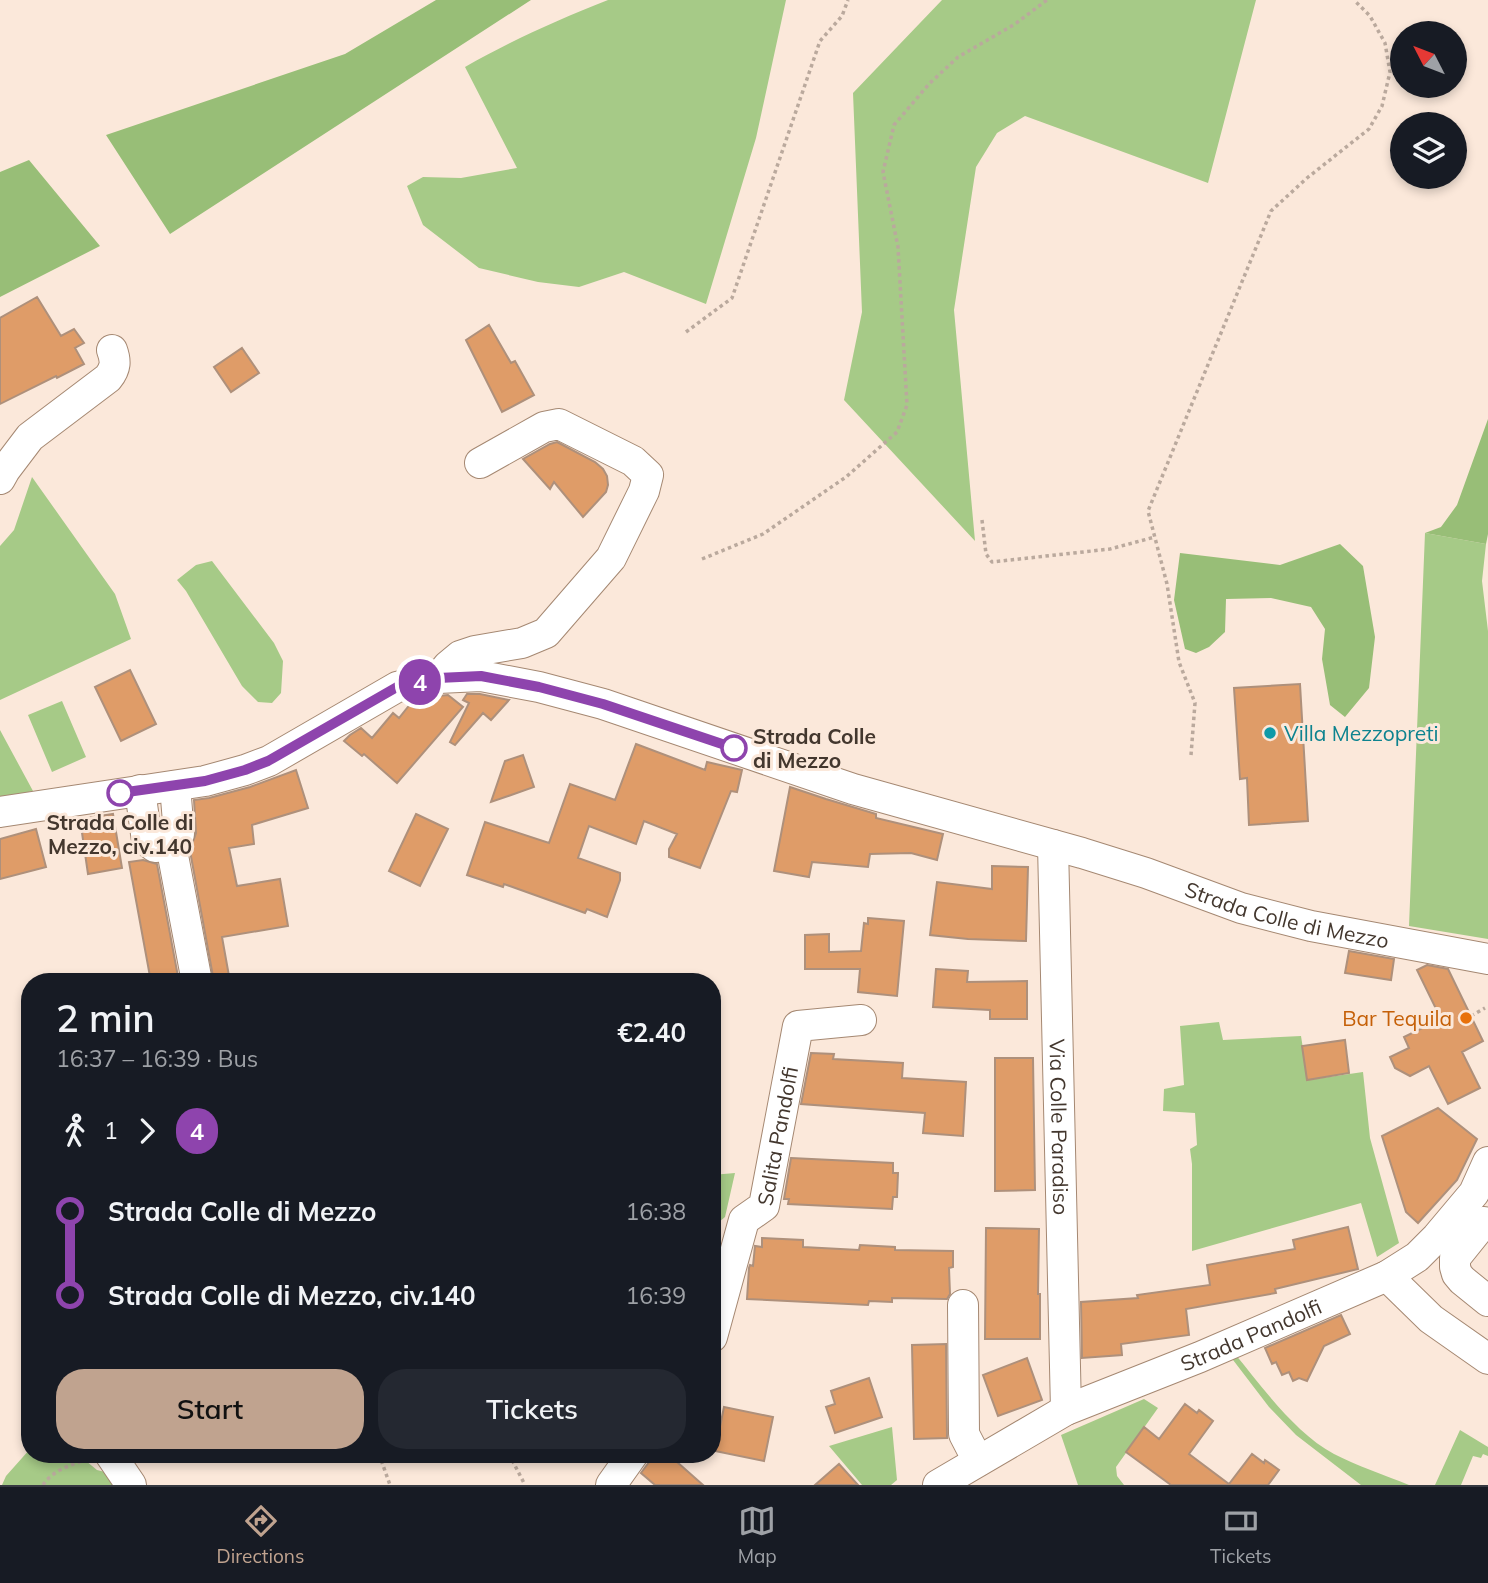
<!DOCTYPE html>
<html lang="en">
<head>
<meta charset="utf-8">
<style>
	:root { --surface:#171b24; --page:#242831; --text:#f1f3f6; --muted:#9ea1a6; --line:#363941; --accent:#c0a38f }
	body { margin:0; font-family:Mulish,sans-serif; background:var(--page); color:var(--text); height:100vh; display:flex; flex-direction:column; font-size:26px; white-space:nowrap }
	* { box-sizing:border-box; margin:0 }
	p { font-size:23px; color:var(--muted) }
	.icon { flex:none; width:38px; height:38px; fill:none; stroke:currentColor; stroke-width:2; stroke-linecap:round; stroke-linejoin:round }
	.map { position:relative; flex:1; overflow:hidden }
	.side { position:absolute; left:21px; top:973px; width:700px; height:490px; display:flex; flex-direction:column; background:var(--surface); border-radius:28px; box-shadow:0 4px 10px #0003 }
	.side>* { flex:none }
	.badge { padding:0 14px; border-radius:23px; font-size:24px; line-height:46px }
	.needle { width:46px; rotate:312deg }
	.fabs { position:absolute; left:1390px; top:21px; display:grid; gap:14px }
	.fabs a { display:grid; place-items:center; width:77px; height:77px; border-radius:50%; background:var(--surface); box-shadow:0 4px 10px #0003; font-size:35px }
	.map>.badge { position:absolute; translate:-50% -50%; box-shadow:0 0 0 4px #fff }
	.legs { display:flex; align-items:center; gap:10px; height:77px; padding:0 35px; font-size:23px }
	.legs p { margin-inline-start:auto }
	.overview { display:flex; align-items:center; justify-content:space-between; height:119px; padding:0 35px }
	h1 { font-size:38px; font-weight:600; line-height:52px }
	.primary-button { display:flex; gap:14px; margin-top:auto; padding:14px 35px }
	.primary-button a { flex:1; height:80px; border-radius:28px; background:var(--accent); color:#111; font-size:28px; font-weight:600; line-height:80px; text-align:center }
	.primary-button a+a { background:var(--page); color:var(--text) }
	ul { padding:0 35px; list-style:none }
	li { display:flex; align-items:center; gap:24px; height:84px; font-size:26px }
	li i { display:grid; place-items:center; width:10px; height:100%; margin:0 9px; background:currentColor }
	li i::after { content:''; width:18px; height:18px; margin:-9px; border:5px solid; border-radius:50%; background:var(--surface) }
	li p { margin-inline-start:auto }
	li:first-child i { background:linear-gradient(#0000 50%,currentColor 0) }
	li:last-child i { background:linear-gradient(currentColor 50%,#0000 0) }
	.menu { display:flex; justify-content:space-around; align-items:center; height:98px; border-top:2px solid var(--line); background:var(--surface); font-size:19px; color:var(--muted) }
	.menu a { display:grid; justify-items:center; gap:4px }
	.menu .current { color:var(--accent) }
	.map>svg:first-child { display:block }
	.green { fill:#a6ca87 }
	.forest { fill:#98be77 }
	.building { fill:#df9c68; stroke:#ae907b; stroke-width:2 }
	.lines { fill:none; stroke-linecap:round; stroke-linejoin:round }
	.minor-casing { stroke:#a58872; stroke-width:32 }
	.path { stroke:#baa99d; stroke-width:3.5; stroke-dasharray:3.5 3.5; stroke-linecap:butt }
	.minor { stroke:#fff; stroke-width:30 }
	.line-1-casing { stroke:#fff; stroke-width:16 }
	.line-1 { stroke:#8e44ad; stroke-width:10 }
	.culture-dot { fill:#0f9aa8; stroke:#fbe8da; stroke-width:2.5 }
	.stop-1-dot { fill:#fff; stroke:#8e44ad; stroke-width:3.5 }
	.food-dot { fill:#e8710a; stroke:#fbe8da; stroke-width:2.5 }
	.labels { text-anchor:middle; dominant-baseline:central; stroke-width:6; stroke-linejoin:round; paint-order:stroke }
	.culture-label { font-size:21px; fill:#0d838f; stroke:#fbe8da; text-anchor:start }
	.stop-label { font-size:21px; font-weight:bold; fill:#43372e; stroke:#fbe8da; text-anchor:start }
	.street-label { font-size:21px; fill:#43372e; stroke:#fbe8da }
	.food-label { font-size:21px; fill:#c56008; stroke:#fbe8da; text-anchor:end }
</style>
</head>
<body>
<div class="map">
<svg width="1488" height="1485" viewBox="0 0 1488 1485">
	<rect width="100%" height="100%" fill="#fbe8da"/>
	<path class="green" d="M608 0H786L756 138 706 304 624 272 579 287 538 282 479 268 423 225 407 186 423 177 461 178 517 168 465 67C513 40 557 20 608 0Z
		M942 0H1256L1208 183 1025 116 997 133 976 167 954 310 975 541 844 400 862 312 853 93Z
		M32 477 115 594 131 639 0 700V546L14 530Z
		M1425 533 1486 544 1482 581 1488 631V939L1409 926Z
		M212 561 274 643 283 661 281 693 272 703 258 702 242 686 186 591 177 580 196 565Z
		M62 701 86 757 52 772 28 715Z
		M0 730 33 791 0 798Z
		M1219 1022 1223 1040 1301 1036 1308 1080 1363 1072 1370 1138 1399 1243 1377 1257 1361 1203 1192 1251V1164L1190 1149 1197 1145 1195 1113 1163 1111 1164 1089 1184 1085 1180 1026Z
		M735 1173 725 1217 719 1222 715 1241 717 1254 712 1276V1175Z
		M1235 1354C1263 1388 1295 1433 1334 1454 1357 1466 1385 1475 1409 1485H1361L1296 1435 1269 1407 1230 1356Z
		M1144 1399 1158 1408 1116 1467 1117 1476 1124 1485H1078L1061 1435Z
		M892 1427 897 1480 891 1485H862L829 1446Z
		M1460 1430 1488 1447V1456L1483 1454 1481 1458 1473 1456 1461 1485H1435Z
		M30 1449V1454H86V1461L97 1470 117 1475 125 1485H2L6 1476Z"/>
	<path class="forest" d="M436 0H531L170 234 106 135 345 54Z
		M29 160 100 246 0 297V172Z
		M1488 419V534L1486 544 1425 533 1441 527 1457 505Z
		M1340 544 1363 566 1375 637 1369 688 1345 717 1330 705 1322 659 1325 629 1311 607 1271 598 1226 599 1225 632 1209 647 1196 653 1185 649 1174 600 1180 553 1280 565Z"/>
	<path class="building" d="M37 297 61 336 74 329 84 343 75 348 84 364 57 378 56 376 0 404V318Z
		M489 325 511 363 515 361 534 395 502 412 466 340Z
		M242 348 259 373 231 392 214 367Z
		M557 442 595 462 603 469 607 476 608 485 606 492 583 517 554 482 550 489 523 459 550 444Z
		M130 670 156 724 121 741 95 687Z
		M1300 684 1308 821 1249 825 1247 778 1240 779 1234 688Z
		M467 694H480L509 700 491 720 483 713 455 745 450 742 469 703 463 700Z
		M448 695 463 707 397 783 364 754 362 756 344 741 350 735 361 728 372 738 393 713 399 718 411 703 415 708 423 699 430 698 433 701 438 696Z
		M636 744 705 770 707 762 742 770 737 792 731 791 700 868 669 857V849L677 834 644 821 636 844 589 826 578 858 620 873V880L607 917 587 909 585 913 504 884 503 887 467 875 485 822 549 843 570 784 615 800Z
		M523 755 534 787 491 802 505 761Z
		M296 770 308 808 252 825 254 844 229 848 237 886 280 879 288 926 222 937 229 976 215 979 214 982 190 851 192 850 191 847 196 833 194 800 209 798 250 787Z
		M790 787 826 799 876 814V818L943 834 937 860 911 853 870 854 868 867 812 862 809 877 774 871Z
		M113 814 122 868 88 874 80 819Z
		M416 814 448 829 420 886 389 871Z
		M36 829 46 867 0 879V839Z
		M143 860 157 864 179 982H151L129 862Z
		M992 866 1028 867 1026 941 968 939 930 935 937 882 992 889Z
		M868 918 904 921 897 996 858 992 860 969H805V935L829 934V952L861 951 864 923 868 924Z
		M1349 951 1394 959 1391 980 1345 973Z
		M1427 965 1448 969 1483 1041 1462 1052 1480 1088 1448 1104 1429 1066 1410 1076 1395 1068 1390 1057 1409 1048 1404 1037 1441 1019 1417 970Z
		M936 969 968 971 967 982 1027 981V1019H990V1010L933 1007Z
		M1345 1040 1349 1073 1307 1080 1302 1046Z
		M811 1053 834 1054 833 1059 903 1063 902 1078 966 1082 963 1136 923 1133 925 1113 801 1104Z
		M995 1058H1033L1035 1190 995 1191Z
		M1438 1108 1477 1139 1457 1180 1418 1223 1406 1212 1382 1136Z
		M791 1158 893 1163V1173H898L897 1197H893L892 1209 788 1204 789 1199H784Z
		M1348 1227 1358 1269 1275 1289 1276 1293 1186 1309 1189 1335 1121 1344 1122 1355 1082 1358 1081 1302 1138 1298 1137 1295 1210 1285 1207 1265 1295 1249 1293 1240Z
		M986 1228 1039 1229 1038 1294H1040V1339H985Z
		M762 1238 803 1240V1247L859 1250 860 1245 895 1247V1250L953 1251V1267L949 1268 950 1294 947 1299 892 1298V1302L869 1301 868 1305 747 1299 749 1268 750 1265 753 1266 755 1246 762 1247Z
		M1341 1315 1350 1334 1324 1346 1307 1381 1299 1378 1293 1381 1289 1372 1282 1375 1276 1362 1272 1364 1265 1348Z
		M946 1344 947 1438 914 1439 912 1345Z
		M1027 1358 1042 1400 998 1416 983 1375Z
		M869 1378 882 1417 835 1433 826 1407 835 1404 831 1391Z
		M1185 1404 1197 1413 1199 1410 1213 1421 1189 1454 1229 1484 1252 1454 1264 1463 1265 1460 1279 1470 1268 1485H1171L1126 1452 1144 1427 1159 1439Z
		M724 1407 773 1417 764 1461 715 1451Z
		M655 1454H668L703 1485H655L641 1473Z
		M839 1464 858 1485H815Z"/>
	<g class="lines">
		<g class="minor-casing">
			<g id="minor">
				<path d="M0 479 5 470 30 437 108 378C116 368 116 361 112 350"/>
				<path d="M438 678 448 666 460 656 475 651 522 643 546 633 611 558 644 491 648 475 633 461 559 424 544 427 480 463"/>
				<path d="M140 790 147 841 155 847 171 845 179 834 175 786"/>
				<path id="s1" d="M0 812 205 781 245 770 269 761 397 687 438 678 481 676 539 687 603 704 853 789 1082 853 1146 873 1241 908 1311 926 1488 959"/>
				<path d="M171 845 197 982"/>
				<path id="s2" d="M1053 845 1066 1410"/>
				<path d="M1484 1222 1455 1258V1267L1457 1274 1462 1280 1488 1301"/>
				<path d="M1387 1276 1431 1319 1488 1359"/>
				<path d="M963 1305 964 1434 978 1461"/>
				<path id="s3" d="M712 1337 744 1220 764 1206 798 1026 861 1020"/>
				<path d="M110 1454 131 1485"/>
				<path d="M611 1485 633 1454"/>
				<path id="s4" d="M938 1485 1066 1410 1200 1357 1387 1276 1417 1257 1437 1237 1474 1193 1488 1162"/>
			</g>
		</g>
		<path class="path" d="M686 332 732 298 820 41 842 16 848 0
			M982 520 986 554 992 562 1110 549 1155 537
			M702 559 763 534 846 477 897 432 907 405 898 247 883 172 894 125 929 84 958 57 1015 24 1047 0
			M1191 755 1195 703 1179 662 1167 584 1148 511 1271 211 1307 178 1369 129 1382 106 1390 72 1385 43 1370 16 1354 0
			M1471 1016 1485 1008
			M379 1454 390 1485
			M509 1454 525 1485
			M339 1455V1454
			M43 1485C52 1471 70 1465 85 1460"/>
		<use href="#minor" class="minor"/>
	</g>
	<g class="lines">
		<g class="line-1-casing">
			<path id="line-1" d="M120 793 205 781 245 770 268 761 397 687 438 678 481 676 539 687 603 704 734 748"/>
		</g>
		<use href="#line-1" class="line-1"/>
	</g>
	<circle class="culture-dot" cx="1270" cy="733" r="7"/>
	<g class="stop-1-dot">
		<circle cx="734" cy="748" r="12"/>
		<circle cx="120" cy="793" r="12"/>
	</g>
	<circle class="food-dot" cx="1466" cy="1018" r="7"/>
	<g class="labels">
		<g class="culture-label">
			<text x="1284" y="733">Villa Mezzopreti</text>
		</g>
		<g class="stop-label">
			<text x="753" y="736">Strada Colle<tspan x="753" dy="24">di Mezzo</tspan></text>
			<text x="120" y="822" text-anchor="middle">Strada Colle di<tspan x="120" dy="24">Mezzo, civ.140</tspan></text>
		</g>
		<g class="street-label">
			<text stroke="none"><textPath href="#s1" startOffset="1349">Strada Colle di Mezzo</textPath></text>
			<text stroke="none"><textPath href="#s2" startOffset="282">Via Colle Paradiso</textPath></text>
			<text stroke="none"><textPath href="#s3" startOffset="217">Salita Pandolfi</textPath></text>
			<text stroke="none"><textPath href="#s4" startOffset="348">Strada Pandolfi</textPath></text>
		</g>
		<g class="food-label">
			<text x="1452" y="1018">Bar Tequila</text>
		</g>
	</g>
</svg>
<div class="fabs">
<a><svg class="needle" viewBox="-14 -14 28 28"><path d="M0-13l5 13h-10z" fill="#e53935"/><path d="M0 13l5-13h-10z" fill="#9ea1a6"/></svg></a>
<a><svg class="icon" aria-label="layers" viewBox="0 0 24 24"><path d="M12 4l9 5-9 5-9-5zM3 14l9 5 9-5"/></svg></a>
</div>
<b class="badge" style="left:420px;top:682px;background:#8e44ad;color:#fff">4</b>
<section class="side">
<div class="overview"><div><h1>2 min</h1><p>16:37 – 16:39 · Bus</p></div><b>€2.40</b></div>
<div class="legs"><svg class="icon" aria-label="walk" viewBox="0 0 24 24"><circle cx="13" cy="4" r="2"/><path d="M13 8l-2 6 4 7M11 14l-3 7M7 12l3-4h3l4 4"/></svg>1<svg class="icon" aria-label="forward" viewBox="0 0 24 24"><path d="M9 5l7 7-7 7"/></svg><b class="badge" style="background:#8e44ad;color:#fff">4</b></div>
<ul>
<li><i style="color:#8e44ad"></i><b>Strada Colle di Mezzo</b><p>16:38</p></li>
<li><i style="color:#8e44ad"></i><b>Strada Colle di Mezzo, civ.140</b><p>16:39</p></li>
</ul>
<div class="primary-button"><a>Start</a><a>Tickets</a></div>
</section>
</div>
<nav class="menu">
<a class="current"><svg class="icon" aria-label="directions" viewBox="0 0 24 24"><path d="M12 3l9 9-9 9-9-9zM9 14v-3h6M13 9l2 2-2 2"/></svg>Directions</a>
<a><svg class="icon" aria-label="map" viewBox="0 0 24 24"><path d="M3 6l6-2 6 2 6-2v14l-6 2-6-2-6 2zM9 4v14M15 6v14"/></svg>Map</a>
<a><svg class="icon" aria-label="tickets" viewBox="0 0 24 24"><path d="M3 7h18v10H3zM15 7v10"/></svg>Tickets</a>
</nav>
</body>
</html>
